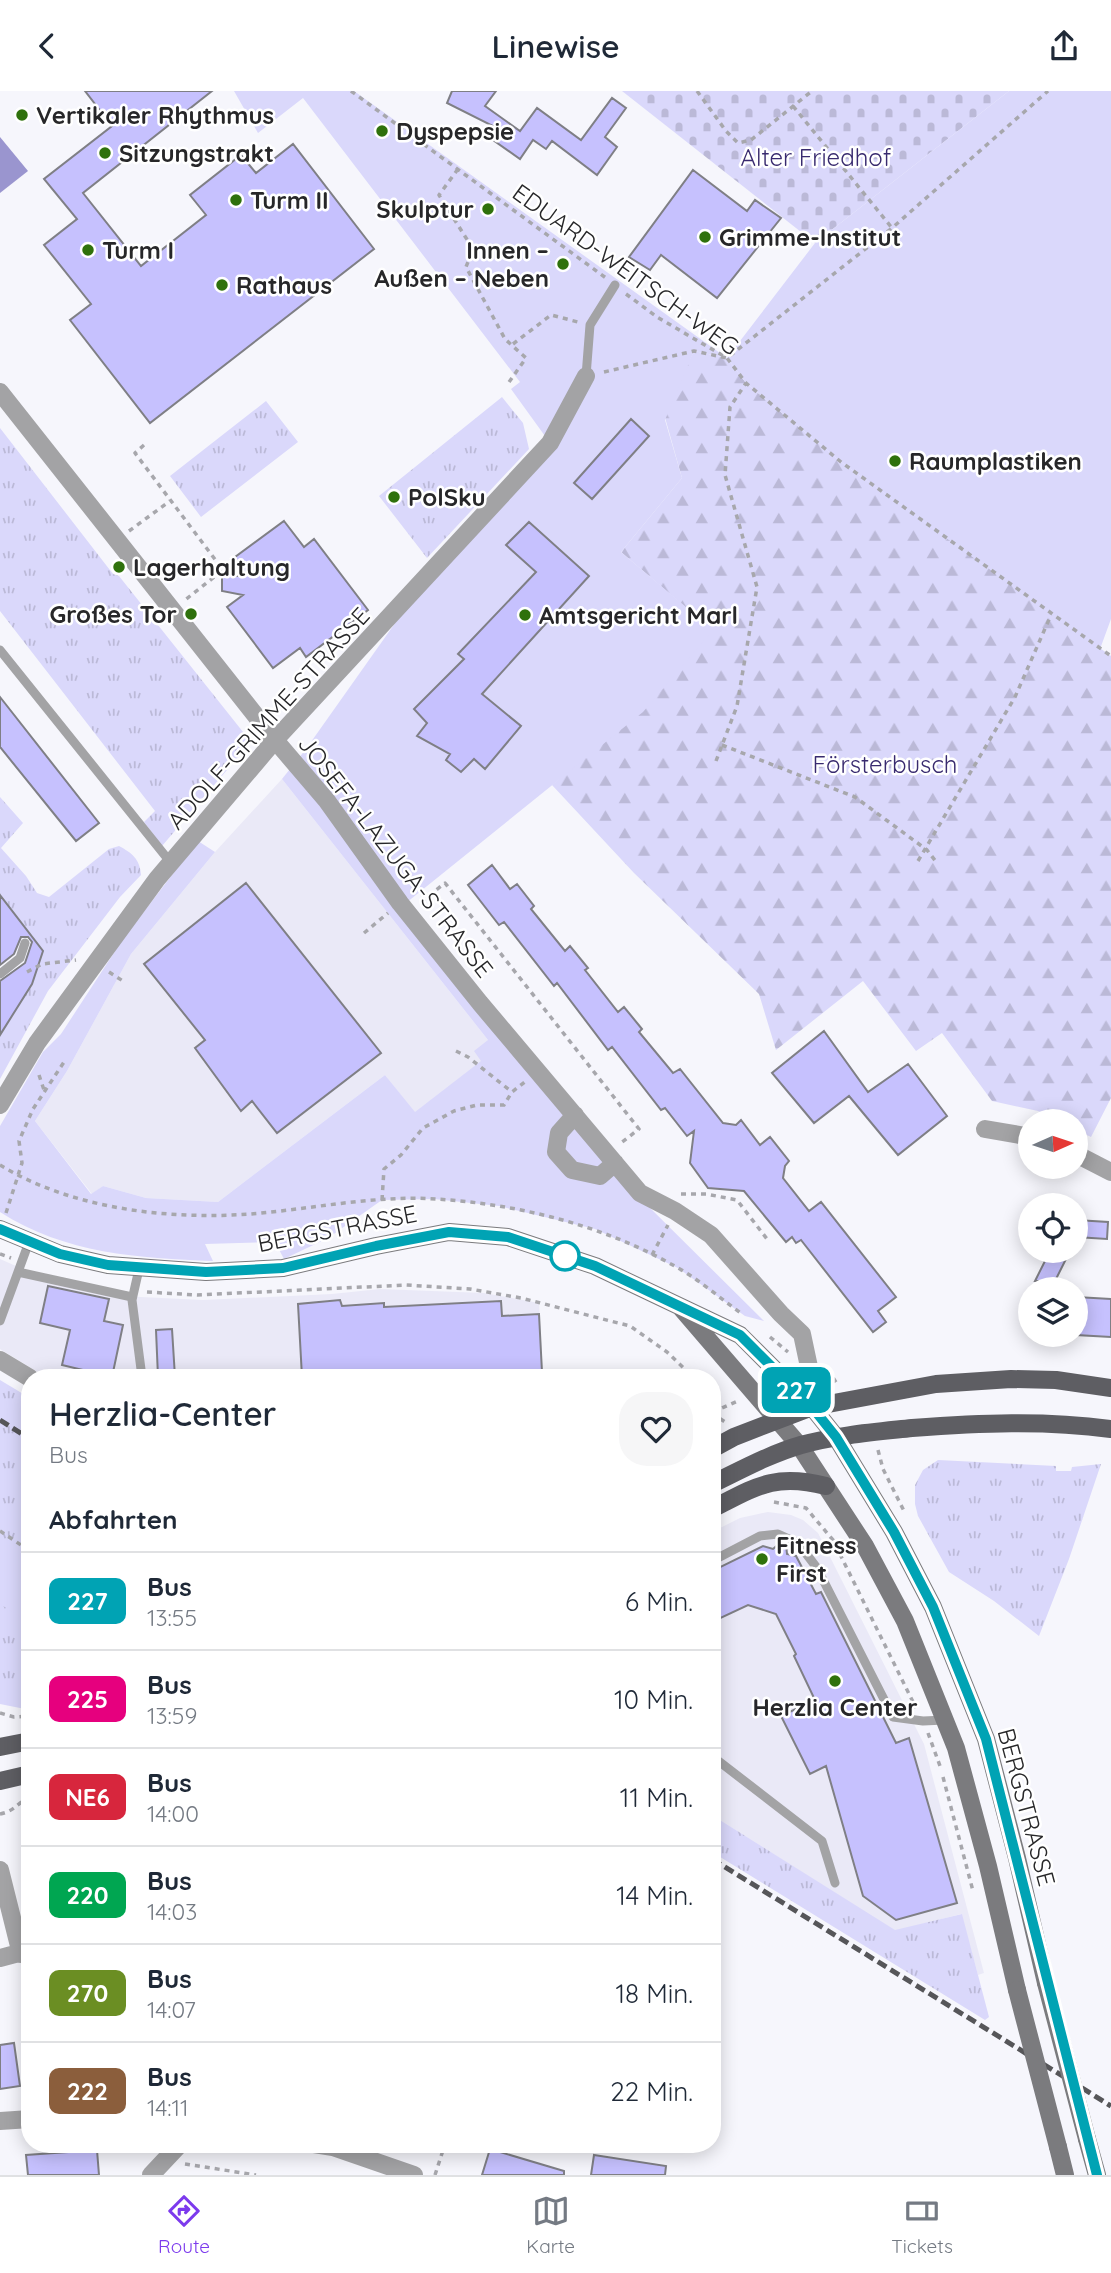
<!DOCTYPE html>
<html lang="de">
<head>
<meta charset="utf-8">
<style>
	:root { --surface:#fff; --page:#f6f6f7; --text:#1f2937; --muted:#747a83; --line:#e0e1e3; --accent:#7c3aed }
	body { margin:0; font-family:Quicksand,sans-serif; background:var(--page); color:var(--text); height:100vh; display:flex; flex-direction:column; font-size:26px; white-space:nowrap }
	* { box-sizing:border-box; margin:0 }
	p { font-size:23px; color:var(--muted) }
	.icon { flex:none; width:38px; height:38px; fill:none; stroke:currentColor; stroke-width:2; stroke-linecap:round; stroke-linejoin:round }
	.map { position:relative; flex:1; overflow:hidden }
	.drawer { position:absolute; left:21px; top:1278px; width:700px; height:784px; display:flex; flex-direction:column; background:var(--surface); border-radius:28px; box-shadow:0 4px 18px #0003 }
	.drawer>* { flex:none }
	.badge { padding:0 14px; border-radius:10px; font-size:24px; line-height:46px }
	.needle { width:46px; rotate:87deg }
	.fabs { position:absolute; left:1018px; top:1018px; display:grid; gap:14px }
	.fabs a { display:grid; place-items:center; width:70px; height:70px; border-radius:50%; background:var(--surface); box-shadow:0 4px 18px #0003; font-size:35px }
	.map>.badge { position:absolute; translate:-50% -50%; box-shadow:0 0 0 4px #fff }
	h2 { padding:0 28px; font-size:26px; line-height:63px }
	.round { display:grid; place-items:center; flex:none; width:74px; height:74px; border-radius:28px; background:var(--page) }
	.headline { display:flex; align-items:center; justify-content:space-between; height:119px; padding:0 28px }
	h1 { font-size:33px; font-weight:600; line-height:52px }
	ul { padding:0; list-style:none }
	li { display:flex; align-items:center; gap:21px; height:98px; padding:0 28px; border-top:2px solid var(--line) }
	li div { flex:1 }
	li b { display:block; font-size:26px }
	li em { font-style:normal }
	li .badge { min-width:77px; font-weight:700; text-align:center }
	header { display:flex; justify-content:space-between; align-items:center; height:91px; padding:0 28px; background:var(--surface); font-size:32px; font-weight:600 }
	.dock { display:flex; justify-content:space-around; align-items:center; height:98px; border-top:2px solid var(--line); background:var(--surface); font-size:19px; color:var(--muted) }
	.dock a { display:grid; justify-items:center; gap:4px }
	.dock .on { color:var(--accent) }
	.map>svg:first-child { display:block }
	.built { fill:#eae9f7 }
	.grass { fill:url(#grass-tufts) }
	.forest { fill:url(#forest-firs) }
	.cemetery { fill:url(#cemetery-stones) }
	.park { fill:#dad8fb }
	.water { fill:#9a95cf }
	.building { fill:#c6c1fe; stroke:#7f7f85; stroke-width:2 }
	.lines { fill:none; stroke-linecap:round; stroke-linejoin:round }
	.path { stroke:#a7a7ac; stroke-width:3.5; stroke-dasharray:5 5; stroke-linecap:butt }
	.lane { stroke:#a3a3a5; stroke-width:9 }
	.street { stroke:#a3a3a5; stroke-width:18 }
	.secondary { stroke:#7b7b7e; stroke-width:18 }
	.primary { stroke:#5e5e63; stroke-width:18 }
	.rail { stroke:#565659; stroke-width:5; stroke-dasharray:10 5; stroke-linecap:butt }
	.secondary-bridge { stroke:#7b7b7e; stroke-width:18 }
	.line-casing { stroke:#fff; stroke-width:16 }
	.line { stroke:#00a3b4; stroke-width:10 }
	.poi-dot { fill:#2f710c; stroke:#fff; stroke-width:2.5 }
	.stop-dot { fill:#fff; stroke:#00a3b4; stroke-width:3.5 }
	.labels { text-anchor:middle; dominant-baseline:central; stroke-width:5; stroke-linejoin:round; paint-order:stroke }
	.poi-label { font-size:24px; font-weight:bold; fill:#272729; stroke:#fff; text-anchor:start }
	.park-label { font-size:24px; fill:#382a6f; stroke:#fff }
	.street-label { font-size:24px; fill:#272729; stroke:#fff }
</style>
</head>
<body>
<header><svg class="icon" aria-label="back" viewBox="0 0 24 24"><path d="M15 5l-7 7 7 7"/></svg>Linewise<svg class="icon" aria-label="share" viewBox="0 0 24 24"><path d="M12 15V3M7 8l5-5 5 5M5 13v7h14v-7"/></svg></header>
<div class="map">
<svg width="1111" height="2084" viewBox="0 0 1111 2084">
	<defs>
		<pattern id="grass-tufts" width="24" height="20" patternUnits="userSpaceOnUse" patternTransform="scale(1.75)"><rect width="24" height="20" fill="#dad8fb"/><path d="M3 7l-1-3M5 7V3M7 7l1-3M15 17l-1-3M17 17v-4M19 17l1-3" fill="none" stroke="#bbb9d7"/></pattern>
		<pattern id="forest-firs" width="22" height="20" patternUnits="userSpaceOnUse" patternTransform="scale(1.75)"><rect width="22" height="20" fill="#dad8fb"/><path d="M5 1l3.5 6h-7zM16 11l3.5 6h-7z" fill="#bbb9d7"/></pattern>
		<pattern id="cemetery-stones" width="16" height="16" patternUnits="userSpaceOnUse" patternTransform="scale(1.75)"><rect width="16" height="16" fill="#dad8fb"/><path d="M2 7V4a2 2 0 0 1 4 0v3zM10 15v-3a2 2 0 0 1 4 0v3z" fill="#bbb9d7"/></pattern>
	</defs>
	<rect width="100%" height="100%" fill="#f6f6fc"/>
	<path class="built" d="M282 688 488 949 482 970 415 1022 385 984 218 1111 146 1107 103 1095 92 1103 35 1030 67 980 131 863 215 761Z
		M0 1168 41 1186 120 1205 203 1209 332 1203 380 1198 484 1202 539 1212 543 1286H46L0 1258Z
		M768 1421 791 1424 803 1429 818 1442 924 1653 984 1882 978 1884 961 1823 895 1840 712 1724V1441L740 1427Z"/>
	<path class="grass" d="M502 306 523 332 529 358 427 467 379 405Z
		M266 310 298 351 201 426 170 385Z
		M0 337 113 483 119 485 251 651 162 755 144 731 155 720 0 520Z
		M0 706 23 732 1 757 26 785 37 802 49 806 109 758 119 755C132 762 140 768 141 784L120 806 48 900 0 988V944L32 893 43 860 0 804Z
		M0 1289 30 1307V1619L0 1613Z
		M938 1369 1056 1375V1380H1071L1072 1376 1101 1373 1069 1468 1039 1545 994 1510 949 1481 918 1425 915 1413V1394L923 1379Z
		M712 1724 895 1839 962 1823 989 1926 985 1929 712 1761Z"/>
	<path class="forest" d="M694 260 727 267 746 292 841 371 1111 565V1007L1091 1046 1076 1039V1031H1060L1038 1020 992 1010 942 942 916 960 863 890 776 959 759 903 634 782 552 694 607 647 712 539 621 461 682 387 664 323Z"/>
	<path class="cemetery" d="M622 0H1009L815 152Z"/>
	<path class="park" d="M234 0H354L727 267 815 152 1009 0H1111V528L1100 558 841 371 746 292 727 267 694 260 665 329 682 387 621 461 713 539 643 621 401 816 638 1105 764 1230 745 1225 678 1177 595 1138 499 1115 434 1108 382 1109 328 1147 284 1168 275 1151 205 1153 213 1170C139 1167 65 1163 0 1121V1035L43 961 61 943 123 848 198 750 215 761 131 863 67 980 35 1030 91 1103 103 1095 146 1107 218 1111 385 984 415 1021 481 970 474 960 488 949 282 688 306 658 427 487 550 352 511 298 520 291 303 7 258 42Z
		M11 1447 30 1460V1532L0 1513V1464Z"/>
	<path class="water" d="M0 46 28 80 0 102Z"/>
	<path class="building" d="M85 0H212L83 102 141 175 206 124 190 104 241 64 256 82 293 53 374 158 150 332 70 229 91 213 44 154 77 128 44 88 112 35Z
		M452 0H496L485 15 520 40 537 17 581 49 612 7 626 17 605 46 617 56 597 84 552 50 546 58 533 49 520 68 493 49 501 39 447 12Z
		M693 79 747 120 755 109 781 127 717 207 661 164 650 179 629 166Z
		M631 328 649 345 592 408 574 392Z
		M284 430 304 456 314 448 368 519 306 566 300 557 273 577 227 516 243 504 222 500V485H243L231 469Z
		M529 431 589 485 482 603 521 635 485 678 474 668 461 681 446 669 450 663 417 645 427 632 414 618 464 568 458 563 536 481 506 454Z
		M0 606 99 732 76 750 0 656Z
		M492 774 510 798 517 793 534 815 531 818 565 860 570 855 588 877 585 879 618 921 624 916 642 938 639 941 673 982 680 978 723 1032 736 1034 741 1029 760 1054 770 1046 789 1070 785 1075 783 1087 809 1120 821 1111 896 1206 878 1220 886 1231 873 1241 801 1149 796 1152 792 1146 786 1151 744 1100 708 1097 690 1072 694 1040 687 1045 665 1017 661 1019 612 956 608 959 557 892 554 895 504 831 499 834 468 794Z
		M246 792 381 962 277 1042 252 1010 241 1020 195 957 205 949 144 873Z
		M0 804 43 860 32 893 0 944V890L25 872 32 851 28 846H21L14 863 0 874Z
		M824 940 868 1001 908 973 947 1025 898 1064 849 1005 814 1032 772 982Z
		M1076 1129 1108 1131 1107 1148 1076 1146Z
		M1050 1160H1070L1055 1190H1035Z
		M48 1195 109 1208 104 1230 123 1234 112 1286 62 1274 70 1239 40 1232Z
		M1076 1206 1111 1208V1246L1076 1244Z
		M340 1209 342 1215 384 1212V1216L501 1210 502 1225 539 1223 542 1281 457 1286H302L298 1213Z
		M172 1238 175 1286H158L156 1239Z
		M780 1452 786 1454 787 1463 796 1465 816 1503 821 1501 896 1652 909 1647 957 1812 896 1829 863 1805 826 1675 810 1683 781 1625 815 1609 794 1565 796 1563 776 1523 748 1514 712 1531V1480L763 1455 773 1458Z
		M14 1952 20 1995 0 1998V1954Z
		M490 2058 564 2080V2084H482Z
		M97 2059 99 2084H28L26 2064Z
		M594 2064 666 2075 665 2084H591Z"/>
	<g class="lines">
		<path class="path" d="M351 0 606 187
			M697 0 726 40 738 52 751 49 812 0
			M793 15 892 137
			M458 78 439 104 473 158 466 176 505 248 526 267 507 294
			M626 203 657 226 727 267 746 292 841 371 1111 565
			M513 253 551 224 578 231
			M604 281 694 260 727 267 892 137 1048 0
			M144 354 135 362 223 479 185 509
			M129 440 170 410
			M722 654 855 706 927 759 937 772
			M716 670 737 615 757 496 725 384 730 316 746 292
			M918 770 1015 606 1051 524
			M421 811 445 792 639 1038 621 1052
			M364 842 388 822
			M27 881 42 873 76 869
			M109 881 123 890
			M456 960 468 966 512 1001
			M39 984 45 1002
			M0 1074C72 1118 168 1129 251 1123 312 1118 374 1104 436 1108 519 1113 606 1135 678 1177 701 1190 721 1208 742 1223
			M681 1103H706L737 1109 767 1148
			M382 1109 384 1078 401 1064 423 1037 454 1020 477 1014H504L512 1001 526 990
			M6 1122 22 1072 19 1050 33 1018 66 968
			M0 1163 11 1167
			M652 1164 668 1134
			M147 1201 197 1204 406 1194 470 1198 521 1207 630 1235 667 1261 693 1286
			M770 1246 788 1261
			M825 1282 832 1285 837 1293
			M713 1321 738 1310
			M712 1322 725 1331
			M878 1359 883 1378 905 1422
			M774 1411 806 1417 833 1449 916 1617
			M0 1440 30 1460
			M0 1622 14 1626 30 1625
			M928 1642 940 1675
			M943 1686 973 1800
			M0 1723C15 1720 17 1712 30 1706
			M185 2073 256 2084
			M435 2084 445 2053"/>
		<path class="lane" d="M586 285 590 234 615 194
			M0 559 171 772
			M0 883 20 867 25 852
			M139 1178 132 1209 142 1286
			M18 1181 132 1206
			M0 1230 29 1151
			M712 1470 760 1445 778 1443 798 1452 817 1477 893 1626 923 1630 945 1629
			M712 1665 822 1750 835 1792"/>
		<path class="street" d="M0 301 275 649 327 710 400 812 480 912 640 1102 675 1120 711 1144 781 1223 802 1243 809 1276
			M0 1014 37 952 157 788 275 649 550 352 586 285
			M575 1024 559 1042 556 1061 572 1079 600 1085 615 1072
			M985 1038 1031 1046
			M1076 1063 1111 1081
			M0 1269 30 1287
			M0 1779 21 1863
			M0 1867 30 1859
			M0 2030 30 2028
			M314 2053 333 2056 414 2084
			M151 2084 180 2053"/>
		<path class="secondary" d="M0 1138 60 1163 108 1174 206 1181 283 1177 376 1155 449 1141 508 1146 595 1175 740 1244 812 1316 836 1346 894 1441 933 1516 986 1648 1017 1767 1046 1892
			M681 1217 799 1354 865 1455 905 1530 956 1657 988 1775 1017 1899
			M1087 2048 1097 2084
			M1058 2056 1065 2084"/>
		<path class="primary" d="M712 1358 734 1346 812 1316 936 1293 1011 1288 1056 1289 1111 1297
			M712 1393C741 1379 770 1363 801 1354 837 1344 875 1341 912 1337 979 1332 1044 1329 1111 1338
			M712 1418C757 1395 775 1382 826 1395
			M0 1656 30 1650
			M0 1690 30 1683"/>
		<path class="rail" d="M0 1329 30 1348
			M712 1768 1111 2015"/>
		<path class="secondary-bridge" d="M1046 1892 1087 2048
			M1017 1899 1058 2056"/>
	</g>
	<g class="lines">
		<g class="line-casing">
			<path id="line" d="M0 1138 60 1163 108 1174 206 1181 283 1177 376 1155 449 1141 508 1146 595 1175 740 1244 812 1316 836 1346 894 1441 933 1516 986 1648 1097 2084"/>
		</g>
		<use href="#line" class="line"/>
	</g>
	<g class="poi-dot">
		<circle cx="22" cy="24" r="7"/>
		<circle cx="382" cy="40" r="7"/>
		<circle cx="105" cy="62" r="7"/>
		<circle cx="236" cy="109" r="7"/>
		<circle cx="488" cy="118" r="7"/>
		<circle cx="705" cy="146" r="7"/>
		<circle cx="88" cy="159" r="7"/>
		<circle cx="563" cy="173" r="7"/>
		<circle cx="222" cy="194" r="7"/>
		<circle cx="895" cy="370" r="7"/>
		<circle cx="394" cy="406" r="7"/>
		<circle cx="119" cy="476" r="7"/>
		<circle cx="191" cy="523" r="7"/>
		<circle cx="525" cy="524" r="7"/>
		<circle cx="762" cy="1468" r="7"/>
		<circle cx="835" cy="1590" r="7"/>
	</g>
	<circle class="stop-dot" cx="565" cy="1165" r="14"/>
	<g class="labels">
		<g class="poi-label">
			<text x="36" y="24">Vertikaler Rhythmus</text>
			<text x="396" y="40">Dyspepsie</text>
			<text x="119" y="62">Sitzungstrakt</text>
			<text x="250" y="109">Turm II</text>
			<text x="474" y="118" text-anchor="end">Skulptur</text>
			<text x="719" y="146">Grimme-Institut</text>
			<text x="102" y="159">Turm I</text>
			<text x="549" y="159" text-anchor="end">Innen –<tspan x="549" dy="28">Außen – Neben</tspan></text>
			<text x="236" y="194">Rathaus</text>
			<text x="909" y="370">Raumplastiken</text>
			<text x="408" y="406">PolSku</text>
			<text x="133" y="476">Lagerhaltung</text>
			<text x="177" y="523" text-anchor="end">Großes Tor</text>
			<text x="539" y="524">Amtsgericht Marl</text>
			<text x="776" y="1454">Fitness<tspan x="776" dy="28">First</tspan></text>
			<text x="835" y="1616" text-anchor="middle">Herzlia Center</text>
		</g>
		<g class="park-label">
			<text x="816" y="66">Alter Friedhof</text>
			<text x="885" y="673">Försterbusch</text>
		</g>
		<g class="street-label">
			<text transform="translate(626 178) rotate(36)">EDUARD-WEITSCH-WEG</text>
			<text transform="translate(268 627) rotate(-48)">ADOLF-GRIMME-STRASSE</text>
			<text transform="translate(396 765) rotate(52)">JOSEFA-LAZUGA-STRASSE</text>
			<text transform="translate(337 1137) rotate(-11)">BERGSTRASSE</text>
			<text transform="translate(1027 1716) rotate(75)">BERGSTRASSE</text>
		</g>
	</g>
</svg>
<div class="fabs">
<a><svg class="needle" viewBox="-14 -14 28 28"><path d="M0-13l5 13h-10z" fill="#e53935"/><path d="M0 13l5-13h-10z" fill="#747a83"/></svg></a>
<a><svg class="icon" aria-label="locate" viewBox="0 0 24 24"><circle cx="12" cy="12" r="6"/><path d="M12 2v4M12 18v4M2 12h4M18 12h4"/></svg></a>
<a><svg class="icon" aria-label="layers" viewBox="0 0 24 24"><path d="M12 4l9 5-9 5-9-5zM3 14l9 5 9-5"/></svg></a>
</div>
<b class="badge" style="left:796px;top:1299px;background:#00a3b4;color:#fff">227</b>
<section class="drawer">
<div class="headline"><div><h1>Herzlia-Center</h1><p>Bus</p></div><a class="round"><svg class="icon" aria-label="heart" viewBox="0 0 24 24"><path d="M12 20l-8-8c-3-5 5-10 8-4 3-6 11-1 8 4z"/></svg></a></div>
<h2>Abfahrten</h2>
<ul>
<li><span class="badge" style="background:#00a3b4;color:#fff">227</span><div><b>Bus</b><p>13:55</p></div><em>6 Min.</em></li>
<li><span class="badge" style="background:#e6007e;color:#fff">225</span><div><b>Bus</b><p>13:59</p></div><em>10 Min.</em></li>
<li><span class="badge" style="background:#d7263d;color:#fff">NE6</span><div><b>Bus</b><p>14:00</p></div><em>11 Min.</em></li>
<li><span class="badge" style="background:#00a651;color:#fff">220</span><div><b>Bus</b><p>14:03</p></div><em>14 Min.</em></li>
<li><span class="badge" style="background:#6b8e23;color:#fff">270</span><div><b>Bus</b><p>14:07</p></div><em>18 Min.</em></li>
<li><span class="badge" style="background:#8b5e3c;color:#fff">222</span><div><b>Bus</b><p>14:11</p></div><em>22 Min.</em></li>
</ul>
</section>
</div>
<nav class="dock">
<a class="on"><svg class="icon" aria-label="directions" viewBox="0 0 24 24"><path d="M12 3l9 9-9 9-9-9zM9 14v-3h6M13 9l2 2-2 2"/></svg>Route</a>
<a><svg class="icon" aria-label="map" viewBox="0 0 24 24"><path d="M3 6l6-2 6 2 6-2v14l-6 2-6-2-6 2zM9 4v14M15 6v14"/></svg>Karte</a>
<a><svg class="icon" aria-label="tickets" viewBox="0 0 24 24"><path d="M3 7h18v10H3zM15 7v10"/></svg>Tickets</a>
</nav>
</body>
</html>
